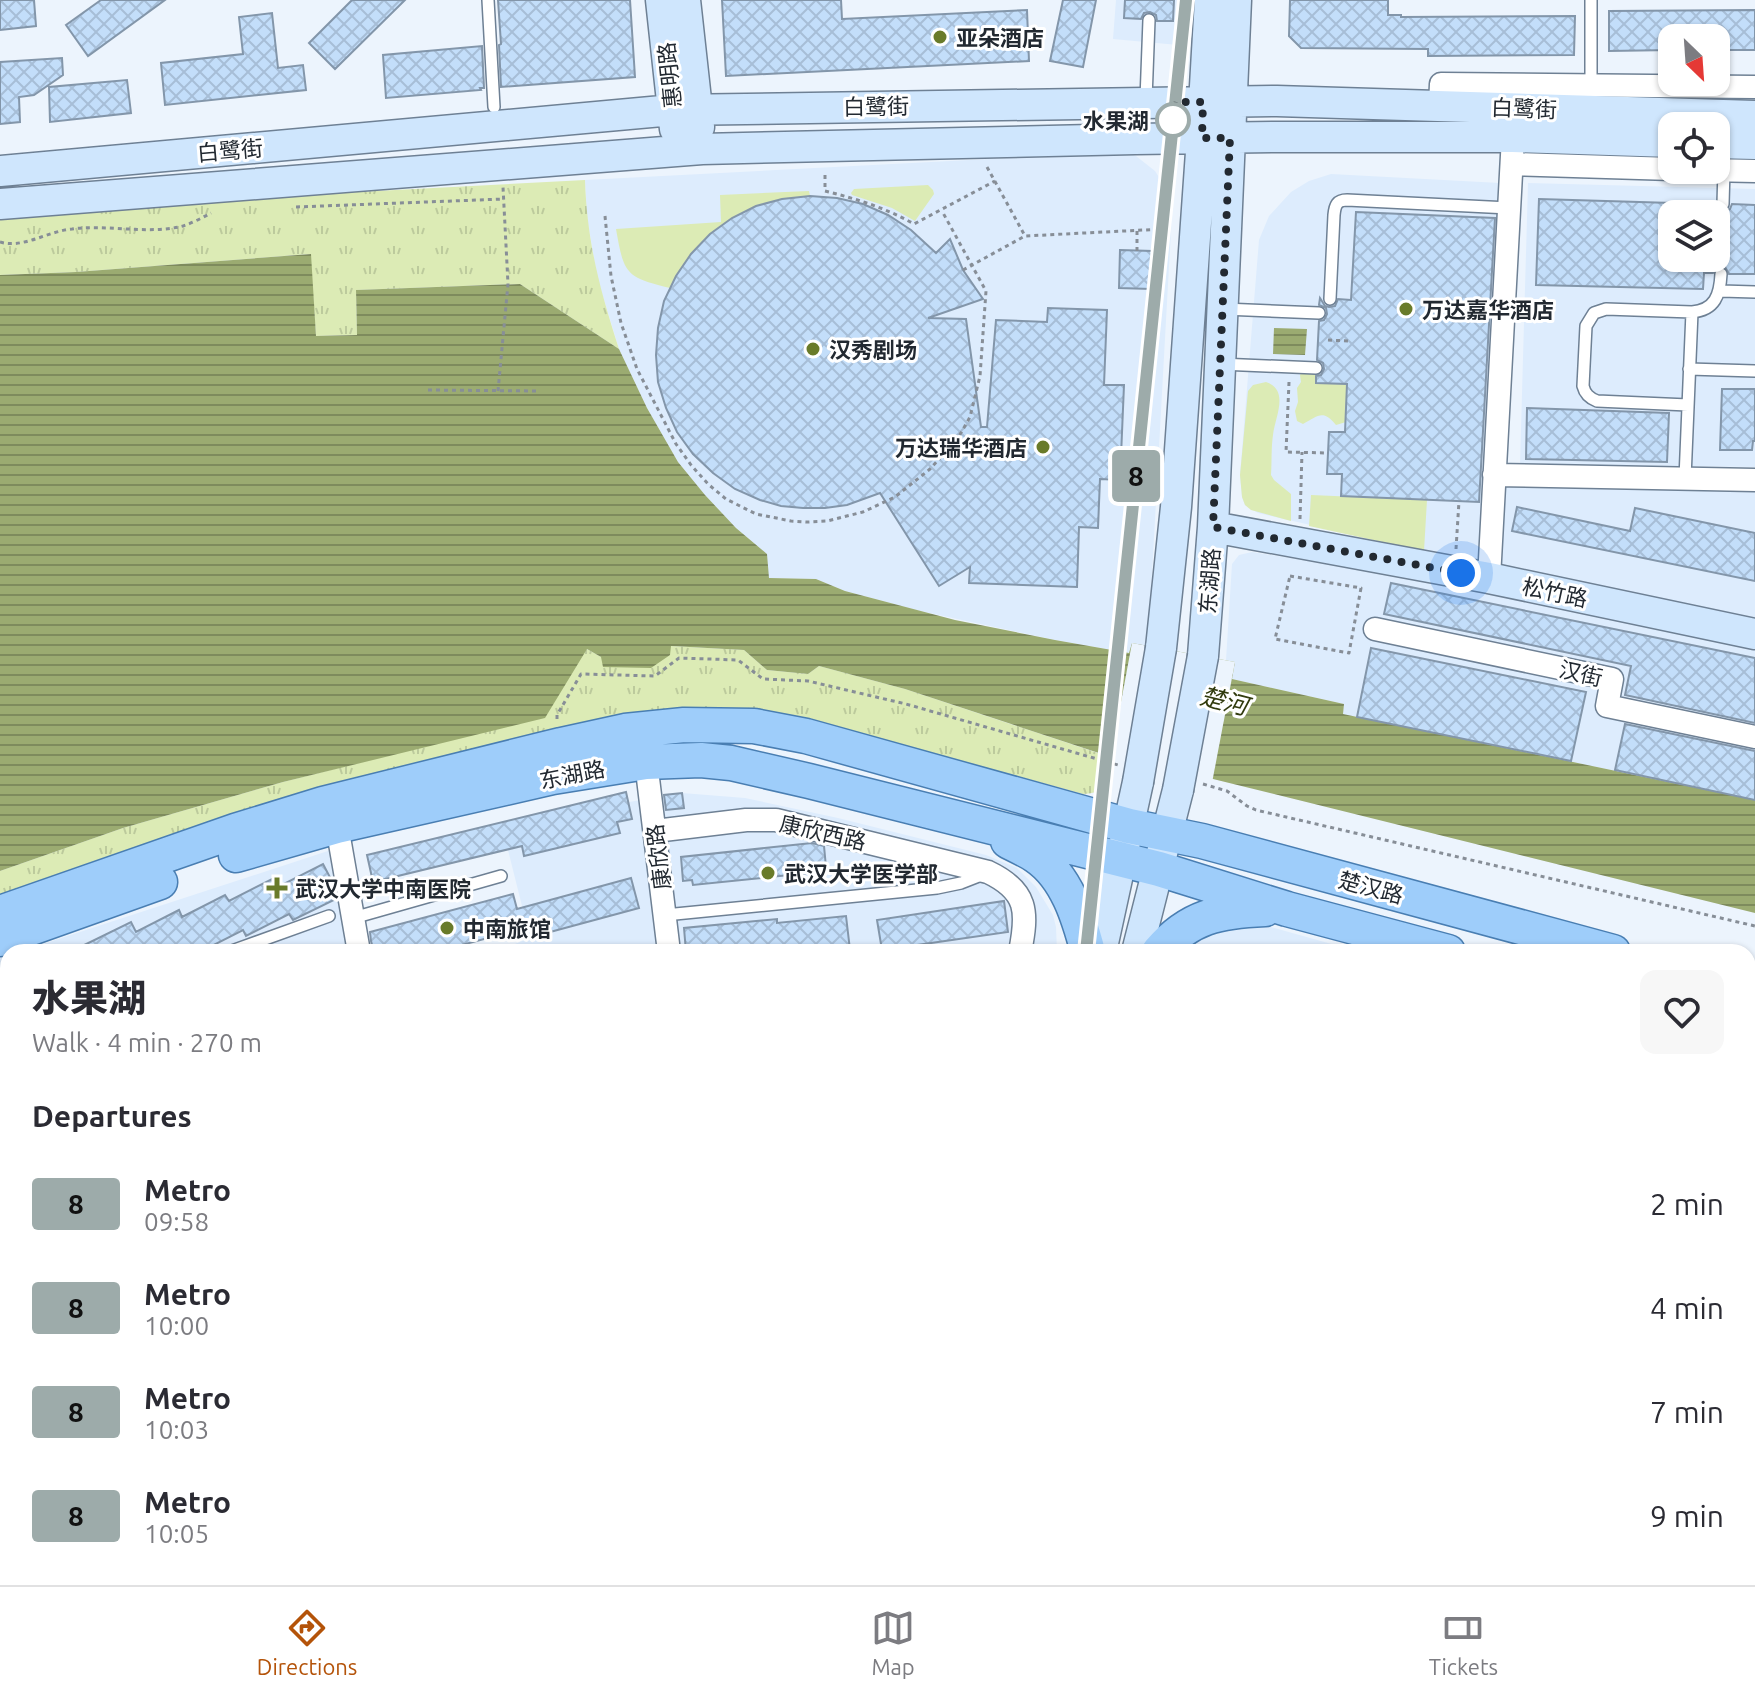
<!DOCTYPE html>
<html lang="en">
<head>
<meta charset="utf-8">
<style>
	:root { --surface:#fff; --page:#f7f7f7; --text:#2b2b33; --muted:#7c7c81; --line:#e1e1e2; --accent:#b45309 }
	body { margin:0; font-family:Ubuntu,"Noto Sans SC",sans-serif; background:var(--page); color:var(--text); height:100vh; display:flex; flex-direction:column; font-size:30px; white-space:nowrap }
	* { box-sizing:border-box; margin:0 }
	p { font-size:26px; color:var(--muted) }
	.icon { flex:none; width:44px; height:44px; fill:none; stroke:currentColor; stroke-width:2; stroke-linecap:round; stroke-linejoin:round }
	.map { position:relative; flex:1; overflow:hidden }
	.details { position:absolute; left:0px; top:944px; width:1756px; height:642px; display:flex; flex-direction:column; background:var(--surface); border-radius:24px 24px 0 0; box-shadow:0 2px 6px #0004 }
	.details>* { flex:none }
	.badge { padding:0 16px; border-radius:6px; font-size:28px; line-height:52px }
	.needle { width:52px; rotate:155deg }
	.controls { position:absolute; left:1658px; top:24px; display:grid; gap:16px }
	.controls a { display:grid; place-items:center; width:72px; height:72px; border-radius:16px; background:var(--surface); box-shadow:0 2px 6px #0004; font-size:40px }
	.you { position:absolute; width:40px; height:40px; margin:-20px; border:6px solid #fff; border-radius:50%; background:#1a73e8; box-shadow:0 0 0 12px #1a73e833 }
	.map>.badge { position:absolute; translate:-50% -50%; box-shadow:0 0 0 4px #fff }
	h2 { padding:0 32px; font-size:30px; line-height:72px }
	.round { display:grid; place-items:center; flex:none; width:84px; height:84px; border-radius:16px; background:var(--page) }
	.overview { display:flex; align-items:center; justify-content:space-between; height:136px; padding:0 32px }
	h1 { font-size:38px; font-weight:800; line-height:60px }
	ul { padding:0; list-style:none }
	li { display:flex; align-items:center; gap:24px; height:104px; padding:0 32px }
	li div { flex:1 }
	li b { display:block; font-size:30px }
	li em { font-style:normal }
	li .badge { min-width:88px; font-weight:700; text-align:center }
	.menu { display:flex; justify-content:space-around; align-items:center; height:112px; border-top:2px solid var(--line); background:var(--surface); font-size:22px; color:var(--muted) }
	.menu a { display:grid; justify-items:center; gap:4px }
	.menu .selected { color:var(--accent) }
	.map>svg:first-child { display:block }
	.built { fill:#ddecfd; fill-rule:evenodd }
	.green { fill:#dcebb5 }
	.park { fill:url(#park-tufts) }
	.water { fill:url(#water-rules) }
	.pier { fill:#ecf4fd }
	.building { fill:url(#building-cross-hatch); stroke:#8396aa; stroke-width:2 }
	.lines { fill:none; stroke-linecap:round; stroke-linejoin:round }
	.lane-casing { stroke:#6e8094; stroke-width:14 }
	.street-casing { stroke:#6e8094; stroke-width:25 }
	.secondary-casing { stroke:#6e8094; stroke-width:33 }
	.primary-casing { stroke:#497eb2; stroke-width:37 }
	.path { stroke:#878e97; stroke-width:3; stroke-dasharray:4 4; stroke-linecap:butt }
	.lane { stroke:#fff; stroke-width:11 }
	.street { stroke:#fff; stroke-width:22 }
	.secondary { stroke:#cfe6fd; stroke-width:30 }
	.primary { stroke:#9ecdfa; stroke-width:34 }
	.secondary-bridge-casing { stroke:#6e8094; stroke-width:33; stroke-linecap:butt }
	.secondary-bridge { stroke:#cfe6fd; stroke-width:30 }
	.line-casing { stroke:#fff; stroke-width:18 }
	.line { stroke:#9dabaa; stroke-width:12 }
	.walk { stroke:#222931; stroke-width:8; stroke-dasharray:0 14.4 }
	.poi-dot { fill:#697b2a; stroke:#fff; stroke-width:3 }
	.stop-dot { fill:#fff; stroke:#9dabaa; stroke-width:4 }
	.labels { text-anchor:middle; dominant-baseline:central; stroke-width:6; stroke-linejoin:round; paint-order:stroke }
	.poi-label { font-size:22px; font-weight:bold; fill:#222931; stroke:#fff; text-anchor:start }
	.street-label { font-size:22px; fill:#222931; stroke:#fff }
	.stop-label { font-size:22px; font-weight:bold; fill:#222931; stroke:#fff; text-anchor:end }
	.water-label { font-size:24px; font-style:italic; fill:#313b0e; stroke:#fff }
</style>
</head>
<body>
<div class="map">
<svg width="1755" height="1585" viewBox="0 0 1755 1585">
	<defs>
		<pattern id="park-tufts" width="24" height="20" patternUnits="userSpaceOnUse" patternTransform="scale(2)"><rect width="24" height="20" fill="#dcebb5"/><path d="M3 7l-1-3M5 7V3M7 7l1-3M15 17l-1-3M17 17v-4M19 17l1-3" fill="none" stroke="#bcca9c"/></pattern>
		<pattern id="water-rules" width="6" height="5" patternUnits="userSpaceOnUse" patternTransform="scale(2)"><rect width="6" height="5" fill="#9bab71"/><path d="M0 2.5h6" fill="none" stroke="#7e8b5d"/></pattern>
		<pattern id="building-cross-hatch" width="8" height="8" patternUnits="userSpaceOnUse" patternTransform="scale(2)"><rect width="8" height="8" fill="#c3defa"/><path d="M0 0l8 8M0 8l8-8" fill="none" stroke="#a7bed7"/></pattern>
	</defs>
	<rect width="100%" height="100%" fill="#ecf4fd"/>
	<path class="built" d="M1116 0H1193L1189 46 1113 39Z
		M1125 152 1136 156 1155 171 1167 190 1172 212 1148 646 1132 644 1130 653 1055 640 920 611 845 591 816 579 768 578 767 554 736 528 705 495 678 462 647 408 619 349 597 277 587 217 585 180Z
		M1331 174 1500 183 1480 561 1424 551 1258 513 1245 505 1242 497 1240 475 1259 240 1269 216 1291 192 1309 181Z
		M1528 183 1755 189V467L1520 464ZM1672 214H1716V258H1672Z
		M1501 483 1755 489V620L1497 566Z
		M1252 552 1392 574 1755 648V800L1342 714 1344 704 1232 679 1235 662 1226 660 1232 564 1239 555Z
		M626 792 629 802 682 793 745 798 838 818 986 855 1017 868 1036 887 1053 915 1056 927 1057 952H517L515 944 530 938 501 822Z
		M334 849 352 952H17L37 946Z
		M1264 925 1360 952H1177L1213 930Z
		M8 955V1578H334L324 1585H0V957Z
		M1748 1080 1755 1082V1325L1748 1324Z
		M756 1578H935L932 1585H761Z
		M1148 1578H1513L1511 1585H1146Z"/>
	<path class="green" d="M928 185 933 190 934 194 915 221 892 208 852 195 851 193 854 189Z
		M809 191 810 196C747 202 698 229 670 288 625 277 624 274 616 229L721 222 720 195Z
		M1307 371 1316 375V383L1347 384 1346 422 1336 425C1323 409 1318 416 1303 424L1297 421 1295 411 1298 402 1297 388 1301 382 1300 375 1302 372Z
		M1266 382C1290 390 1275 417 1273 435 1271 448 1272 462 1271 475L1274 480 1291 494V521L1251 510 1245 505 1242 497 1240 475 1248 391 1253 385Z
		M1311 495 1427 500 1424 551 1309 526Z
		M1191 1578H1317L1315 1585H1189Z"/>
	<path class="park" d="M585 180C587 242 600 290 619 349L520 284 356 290 357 335 316 336 310 254 76 272 0 275V218L338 193Z
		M671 646 744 650 767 670 808 674 819 666 905 689 1110 757C1107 777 1108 794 1083 794L810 720 782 715 0 903V871L123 828 283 782 386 756 587 649 601 657Z"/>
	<path class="water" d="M311 254 316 336 357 335 356 290 520 284 619 349 647 408 678 462 705 495 736 528 767 554 769 578 816 579 845 591 955 620 1055 640 1129 653 1132 643 1235 662 1232 679 1344 704 1343 714 1755 800V913L1213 779 1111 757 905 689 819 666 808 674 767 670 744 650 671 646 670 655 651 668 603 667 601 657 587 649 545 718 283 782 123 828 0 871V275L76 272Z
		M1274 328 1307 329 1305 355 1273 354Z"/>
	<path class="pier" d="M1132 643 1235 662 1212 783 1110 761Z"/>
	<path class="building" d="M0 0H34L36 26 0 30Z
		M101 0H165L88 56 66 25Z
		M352 0H405L335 69 309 43Z
		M498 0H630L635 77 501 87 499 45 501 44Z
		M722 0H841L842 19 1027 10 1029 61 726 76Z
		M1063 0H1096L1083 67 1050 61Z
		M1125 0H1174L1173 21H1157L1156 15 1150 12 1144 13 1141 19 1124 18Z
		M1290 0H1388V15H1401V17L1575 16 1574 55 1428 56V49L1301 48 1289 36Z
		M1755 10V50H1716V38H1672V50L1609 51V11Z
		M272 13 278 68 303 65 306 90 165 105 161 63 243 54 239 17Z
		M482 46 484 88H480L481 90 386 98 383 55Z
		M62 58 63 75 34 95 19 97 20 122 0 124V62Z
		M127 80 131 113 50 122 49 87Z
		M810 196 837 198 863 204 888 215 911 230 936 253 950 239 963 270 983 299 928 318 966 319 981 427H987L996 320 1047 322 1048 308 1107 310 1104 385H1124L1120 480 1100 479 1098 528 1079 527 1077 587 969 583 970 567 939 586 880 493 847 505 825 508H803L781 506 760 500 735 489 713 473 693 454 677 432 666 408 658 382 656 355 658 328 664 301 676 276 691 254 710 234 732 218 756 206 782 199Z
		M1539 199 1672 203V258H1716V209L1724 212 1730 209 1732 204 1755 205V274H1729L1725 267 1718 266 1713 273H1704L1703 289 1536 285Z
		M1356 212 1495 218 1479 502 1341 496 1342 474H1327L1329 432H1345L1347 384 1316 383V376L1321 375 1324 369 1323 363 1317 360 1319 321 1324 320 1327 314 1326 308 1319 305 1320 298 1325 306 1329 307 1335 306 1338 299 1351 300Z
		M1120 250 1152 251 1151 289 1119 288Z
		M1722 389H1755V441H1753L1752 450H1720Z
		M1527 408 1669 413 1667 462 1526 459Z
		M1517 507 1630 531 1635 508 1755 533V581L1512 531Z
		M1391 583 1755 658V723L1625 695 1631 666 1384 614Z
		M1371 648 1586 692 1571 761 1357 717Z
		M1625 724 1755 751V800L1615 770Z
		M626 792 632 819 617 822 620 833 524 856 522 846 373 882 367 855Z
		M682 793 684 808 666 810 664 795Z
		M812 843 824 846 826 867 809 868V873L693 885 692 880 683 881 681 857Z
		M323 864 333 883 336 899 293 920 289 914 246 936 243 930 200 952 197 946 186 952H70L131 922 136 932 179 910 182 917 225 895 229 901 272 879 276 888Z
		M631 878 639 908 539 935 536 925 436 952H374L371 941 370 932 513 894 517 909Z
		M1004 901 1008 932 882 950 877 920Z
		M846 916 850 950 834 952H686L684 928 777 919V923Z"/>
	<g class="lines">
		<g class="lane-casing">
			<path id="lane" d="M488 0 494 107
				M1591 0V85
				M1146 99 1149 20
				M1723 204 1724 169
				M1721 291 1755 292
				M1330 299 1334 215C1335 205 1337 200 1347 200L1509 208
				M1224 309 1319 313
				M1220 364 1316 368
				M1689 369 1755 371
				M1688 405 1597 401C1589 398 1585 394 1583 386L1586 326 1594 313 1606 309 1692 312C1715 310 1720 295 1721 274
				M1685 478 1692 312
				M665 915 937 888 961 883 984 874
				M353 918 501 876
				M229 952 329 916
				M0 1036 8 1033
				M0 1169 8 1165
				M0 1306 8 1314
				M0 1475 8 1471
				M123 1578 126 1585
				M470 1578 475 1585
				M349 1585 358 1578
				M521 1585 531 1578
				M659 1585 669 1578
				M715 1585 725 1578"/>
		</g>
		<g class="street-casing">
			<path id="street" d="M1440 105 1441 84 1755 87
				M1512 164 1672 169
				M1706 170 1755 171
				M1494 475 1755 480
				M1489 578 1513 137
				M1375 629 1612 679 1607 706 1755 737
				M646 762 669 952
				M337 826 359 952
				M655 831 746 820H776L988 872C1028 891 1028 912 1020 952
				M1748 1339 1755 1341
				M297 1585 306 1578"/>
		</g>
		<g class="secondary-casing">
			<path id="secondary" d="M661 0 675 129
				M685 0 699 127
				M1716 143 1755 144
				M0 171 673 110 1277 101 1755 116
				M0 204 702 149 1135 139 1278 137H1513L1672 142
				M1213 527 1489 578 1755 634
				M1161 648 1176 507 1202 138 1210 0
				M1203 656 1213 527 1236 0
				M1101 952 1138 782
				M1137 952 1178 790
				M954 1585 958 1578
				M981 1585 983 1578
				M1535 1585 1537 1578"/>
		</g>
		<g class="primary-casing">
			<path id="primary" d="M1008 841C1017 846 1027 850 1036 856 1067 877 1079 918 1088 952
				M236 855 337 826 553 777 646 762 701 760 731 763 809 781 1159 869 1287 909 1448 952
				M0 913 235 831 323 804 561 745 625 731 684 725 754 726 806 736 1129 826 1202 841 1613 952
				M0 939 160 882
				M1159 952C1189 916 1220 911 1265 909
				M1748 988 1755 991
				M1748 1032 1755 1033"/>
		</g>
		<path class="path" d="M987 167 1025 236
			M825 175V191C857 199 886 208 914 224L995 181
			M296 207 504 199
			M605 216 611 276 621 323 637 369 676 444 691 465 708 484 726 499 756 514 791 521 807 522 827 521 863 512 895 497 930 469 958 438 970 417 980 376 986 291 942 211
			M0 242C23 249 48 231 72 229 108 224 147 235 183 226 192 223 202 218 211 213
			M1137 251V231
			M963 270 1025 236 1164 229
			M1328 340 1349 341
			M1289 382 1286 452 1328 453
			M428 390 540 391
			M498 391 508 284 503 187
			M1300 519 1302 452
			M1456 549 1459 501
			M1290 576 1361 588 1349 653 1275 639Z
			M557 719V715L581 674 655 676 679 658 738 660 763 679 808 681 906 704 1118 765
			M1203 784 1227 791 1247 806 1256 810 1755 926"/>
		<use href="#lane" class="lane"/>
		<use href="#street" class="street"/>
		<use href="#secondary" class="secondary"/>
		<use href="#primary" class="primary"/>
		<g class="secondary-bridge-casing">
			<path id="secondary-bridge" d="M1138 782 1161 648
				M1178 790 1203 656"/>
		</g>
		<use href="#secondary-bridge" class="secondary-bridge"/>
	</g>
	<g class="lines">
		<g class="line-casing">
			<path id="line" d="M1086 952 1186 0"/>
		</g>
		<use href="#line" class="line"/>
		<path class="walk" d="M1173 120 1175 102H1203L1202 138H1230L1213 527 1461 573"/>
	</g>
	<g class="poi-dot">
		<circle cx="940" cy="37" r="8"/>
		<circle cx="1406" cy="309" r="8"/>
		<circle cx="813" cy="349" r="8"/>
		<circle cx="1043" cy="447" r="8"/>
		<circle cx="768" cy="873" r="8"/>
		<path d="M273 876h8v8h8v8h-8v8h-8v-8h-8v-8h8z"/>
		<circle cx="447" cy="928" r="8"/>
	</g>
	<circle class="stop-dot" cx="1173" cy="120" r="16"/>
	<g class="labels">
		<g class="poi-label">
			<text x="956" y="37">亚朵酒店</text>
			<text x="1422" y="309">万达嘉华酒店</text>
			<text x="829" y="349">汉秀剧场</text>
			<text x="1027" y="447" text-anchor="end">万达瑞华酒店</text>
			<text x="784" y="873">武汉大学医学部</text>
			<text x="295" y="888">武汉大学中南医院</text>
			<text x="463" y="928">中南旅馆</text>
		</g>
		<g class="street-label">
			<text transform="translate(669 75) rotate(-96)">惠明路</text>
			<text transform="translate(876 106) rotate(-1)">白鹭街</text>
			<text transform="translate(1524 108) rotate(2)">白鹭街</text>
			<text transform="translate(230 150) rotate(-5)">白鹭街</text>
			<text transform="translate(1209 581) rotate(-86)">东湖路</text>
			<text transform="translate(1555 592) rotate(12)">松竹路</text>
			<text transform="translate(1581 673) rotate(13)">汉街</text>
			<text transform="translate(572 774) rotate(-11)">东湖路</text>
			<text transform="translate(823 832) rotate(13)">康欣西路</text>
			<text transform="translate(658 857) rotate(-97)">康欣路</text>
			<text transform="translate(1371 887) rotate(15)">楚汉路</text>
		</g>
		<g class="stop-label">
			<text x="1149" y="120">水果湖</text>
		</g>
		<g class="water-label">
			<text transform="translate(1224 701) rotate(14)">楚河</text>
		</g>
	</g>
</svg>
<div class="controls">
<a><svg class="needle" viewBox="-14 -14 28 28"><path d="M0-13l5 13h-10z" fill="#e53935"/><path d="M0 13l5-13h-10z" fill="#7c7c81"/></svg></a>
<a><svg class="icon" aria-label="locate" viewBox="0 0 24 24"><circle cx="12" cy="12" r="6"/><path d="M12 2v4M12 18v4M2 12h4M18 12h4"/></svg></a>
<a><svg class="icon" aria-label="layers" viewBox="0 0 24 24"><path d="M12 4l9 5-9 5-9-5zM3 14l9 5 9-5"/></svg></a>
</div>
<div class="you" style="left:1461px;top:573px"></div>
<b class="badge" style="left:1136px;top:476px;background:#9dabaa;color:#111">8</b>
<section class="details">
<div class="overview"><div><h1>水果湖</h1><p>Walk · 4 min · 270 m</p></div><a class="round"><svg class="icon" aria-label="heart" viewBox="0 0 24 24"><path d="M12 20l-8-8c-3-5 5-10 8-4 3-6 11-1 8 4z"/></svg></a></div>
<h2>Departures</h2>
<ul>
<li><span class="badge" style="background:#9dabaa;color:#111">8</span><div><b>Metro</b><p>09:58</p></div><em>2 min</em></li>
<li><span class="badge" style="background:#9dabaa;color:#111">8</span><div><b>Metro</b><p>10:00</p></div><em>4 min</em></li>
<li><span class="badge" style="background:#9dabaa;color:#111">8</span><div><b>Metro</b><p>10:03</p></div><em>7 min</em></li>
<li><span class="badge" style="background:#9dabaa;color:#111">8</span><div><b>Metro</b><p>10:05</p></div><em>9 min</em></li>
</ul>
</section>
</div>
<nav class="menu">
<a class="selected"><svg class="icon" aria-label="directions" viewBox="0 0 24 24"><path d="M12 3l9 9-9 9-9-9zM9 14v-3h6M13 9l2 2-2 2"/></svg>Directions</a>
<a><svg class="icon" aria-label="map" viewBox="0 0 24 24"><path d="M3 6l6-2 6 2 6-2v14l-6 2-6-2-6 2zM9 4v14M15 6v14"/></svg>Map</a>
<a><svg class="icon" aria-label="tickets" viewBox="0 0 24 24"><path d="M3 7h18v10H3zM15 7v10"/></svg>Tickets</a>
</nav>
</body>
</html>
